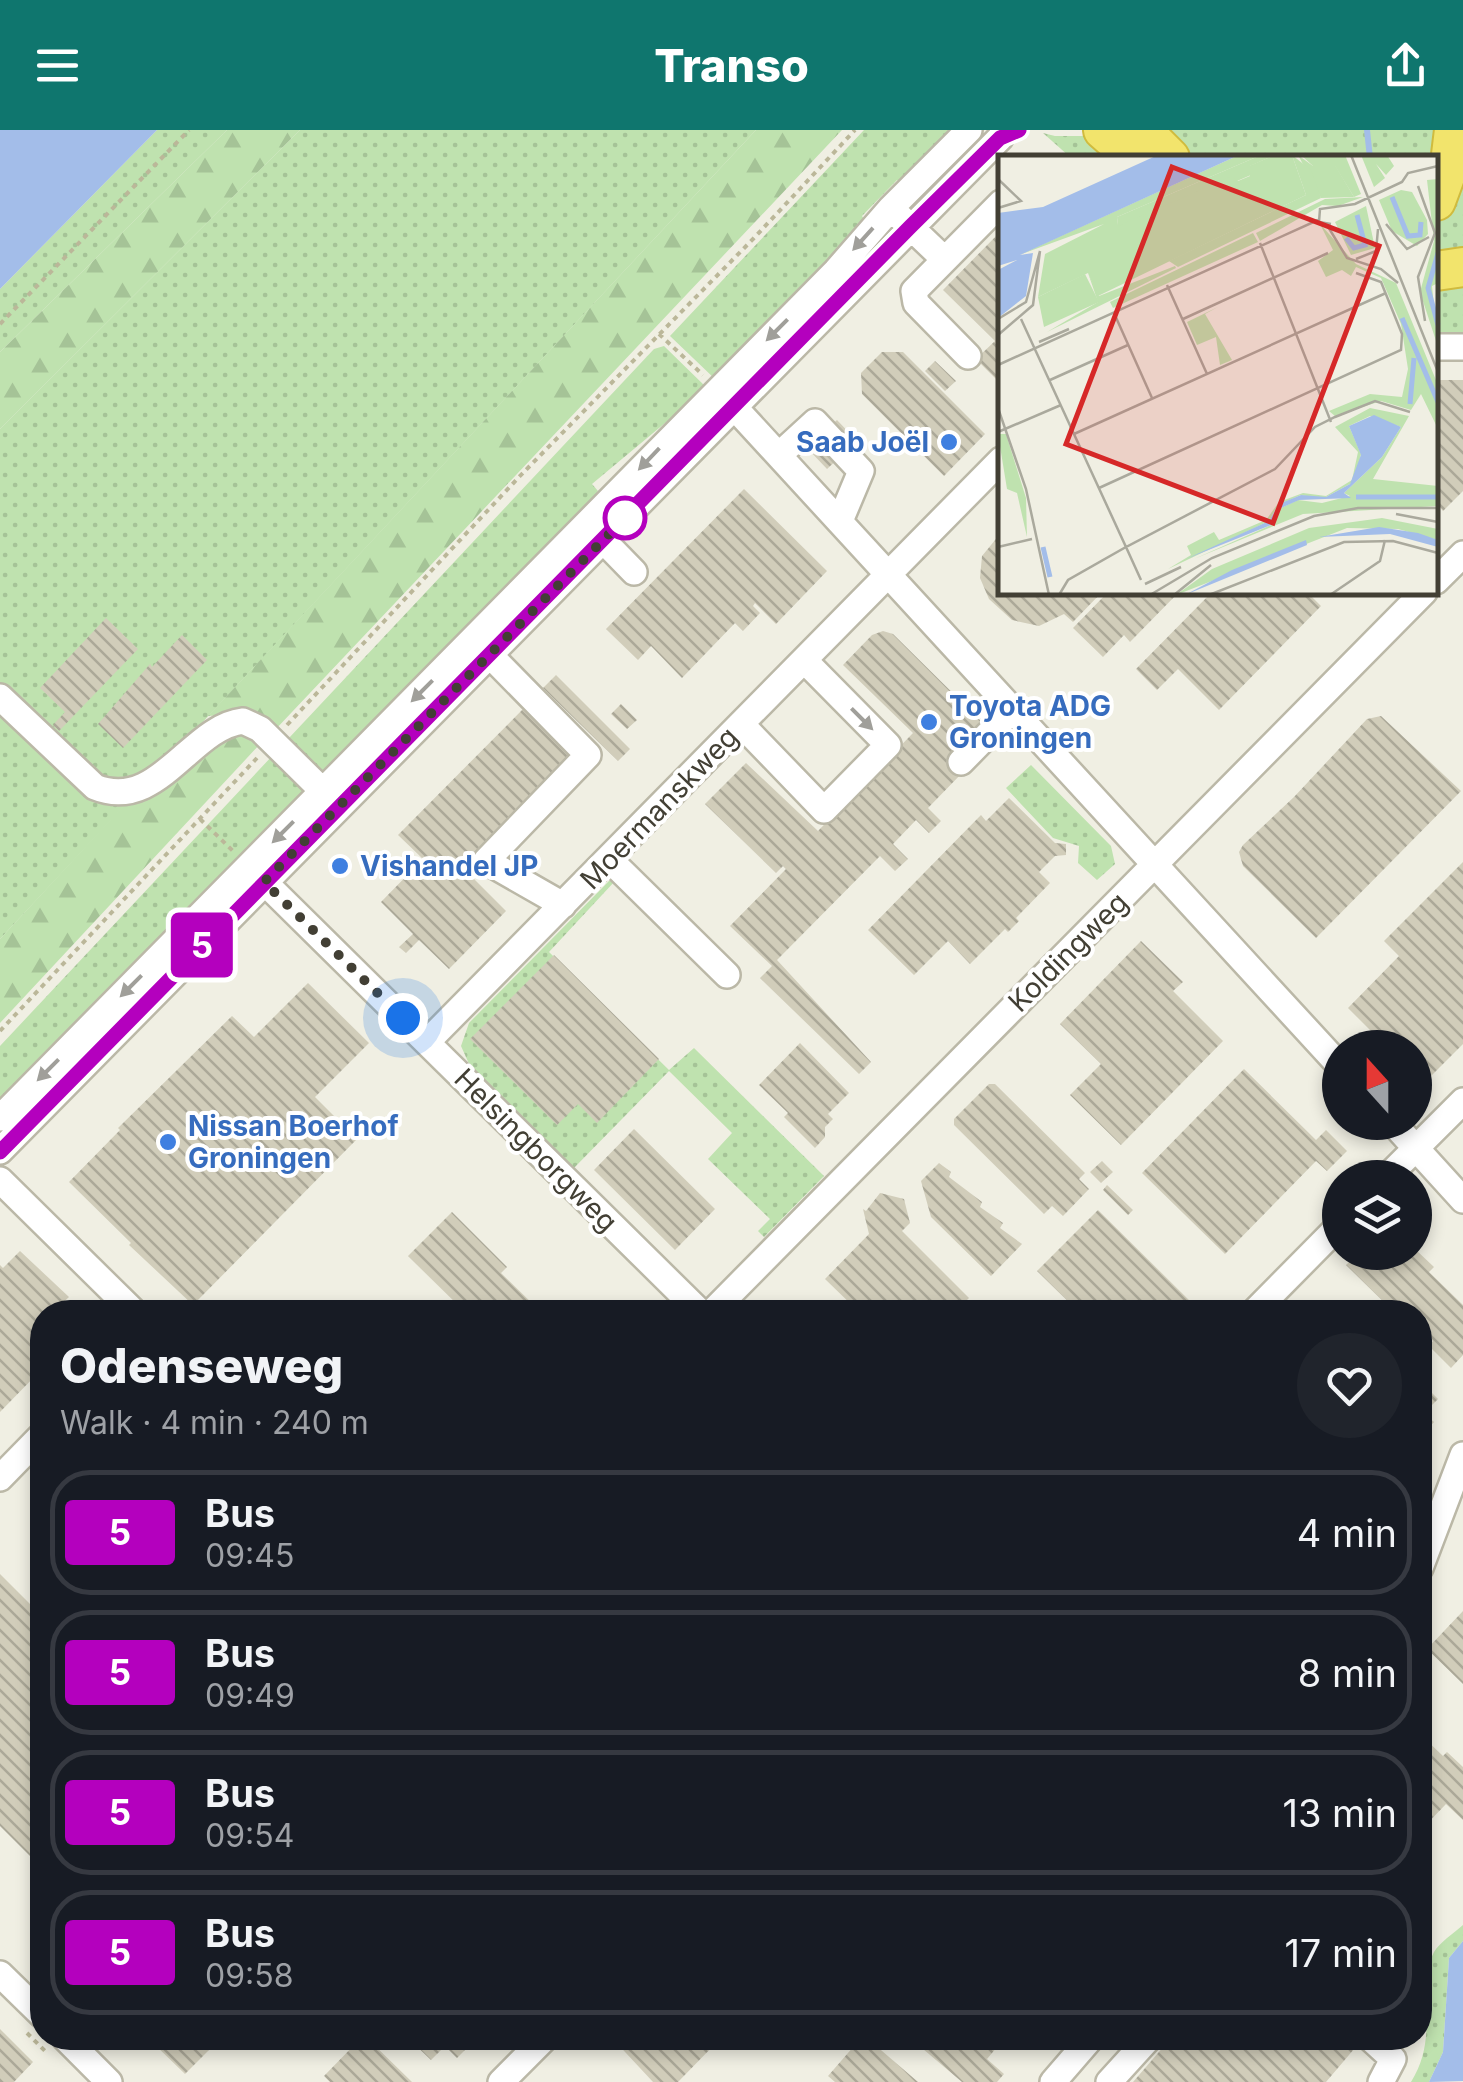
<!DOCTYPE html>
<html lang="en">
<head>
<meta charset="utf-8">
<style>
	:root { --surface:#171b24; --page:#20242c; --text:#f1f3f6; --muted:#9ea1a6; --line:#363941; --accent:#0f766e }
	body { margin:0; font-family:Inter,sans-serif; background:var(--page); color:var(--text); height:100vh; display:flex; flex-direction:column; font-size:38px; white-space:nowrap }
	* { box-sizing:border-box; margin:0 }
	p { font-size:32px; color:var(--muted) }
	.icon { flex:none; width:55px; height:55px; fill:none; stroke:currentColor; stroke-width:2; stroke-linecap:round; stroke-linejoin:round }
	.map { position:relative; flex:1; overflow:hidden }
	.details { position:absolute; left:30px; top:1170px; width:1402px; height:750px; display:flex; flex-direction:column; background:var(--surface); border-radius:40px; box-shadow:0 5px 15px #0003 }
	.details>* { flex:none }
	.badge { padding:0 20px; border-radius:8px; font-size:35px; line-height:65px }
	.needle { width:65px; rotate:339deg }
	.controls { position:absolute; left:1322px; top:900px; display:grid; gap:20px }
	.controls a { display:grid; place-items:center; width:110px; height:110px; border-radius:50%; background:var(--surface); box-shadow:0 5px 15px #0003; font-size:50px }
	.you { position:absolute; width:50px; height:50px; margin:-25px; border:8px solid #fff; border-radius:50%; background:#1a73e8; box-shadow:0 0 0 15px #1a73e833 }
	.map>.badge { position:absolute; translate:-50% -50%; box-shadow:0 0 0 5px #fff }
	.round { display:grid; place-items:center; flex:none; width:105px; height:105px; border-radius:52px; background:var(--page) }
	.headline { display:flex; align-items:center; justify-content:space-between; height:170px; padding:0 30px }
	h1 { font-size:48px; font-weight:800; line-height:75px }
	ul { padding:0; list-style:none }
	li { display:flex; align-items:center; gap:30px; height:125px; margin:0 20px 15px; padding:0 10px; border:5px solid var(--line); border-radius:40px }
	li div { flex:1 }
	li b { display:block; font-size:38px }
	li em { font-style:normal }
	li .badge { min-width:110px; font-weight:700; text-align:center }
	header { display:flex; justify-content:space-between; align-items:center; height:130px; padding:0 30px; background:var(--accent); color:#fff; font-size:45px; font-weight:800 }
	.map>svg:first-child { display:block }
	.grass { fill:url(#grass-dots) }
	.forest { fill:url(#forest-firs) }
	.water { fill:#a3bde9 }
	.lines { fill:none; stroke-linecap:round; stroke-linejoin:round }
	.stream { stroke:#a3bde9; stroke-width:6 }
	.building { fill:url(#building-back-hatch) }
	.minor-casing { stroke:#bbb8a7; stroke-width:30 }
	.highway-casing { stroke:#d0bb3e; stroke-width:42 }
	.path { stroke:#bbb799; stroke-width:4; stroke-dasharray:5 5; stroke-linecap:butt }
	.minor { stroke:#fff; stroke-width:25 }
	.highway { stroke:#f2e46c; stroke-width:38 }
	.oneway { fill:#a09f9a }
	.line-casing { stroke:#fff; stroke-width:22 }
	.line { stroke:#b400be; stroke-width:15 }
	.walk { stroke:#423f34; stroke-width:10; stroke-dasharray:0 18 }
	.shop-dot { fill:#3f7fe0; stroke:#fff; stroke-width:4 }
	.stop-dot { fill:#fff; stroke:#b400be; stroke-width:5 }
	.labels { text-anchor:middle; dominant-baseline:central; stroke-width:8; stroke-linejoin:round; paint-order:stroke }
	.shop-label { font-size:28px; font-weight:bold; fill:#366cbe; stroke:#fff; text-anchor:start }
	.street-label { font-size:28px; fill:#423f34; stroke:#fff }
	.inset-river { fill:none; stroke:#a3bde9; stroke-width:5 }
	.inset-road { fill:none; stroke:#aaa99d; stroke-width:2.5 }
	.view { fill:#d62828; fill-opacity:0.15; stroke:#d62828; stroke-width:5 }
	.inset-edge { fill:none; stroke:#423f34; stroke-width:5 }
</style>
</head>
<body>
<header><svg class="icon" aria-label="menu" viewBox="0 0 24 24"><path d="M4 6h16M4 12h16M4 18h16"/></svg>Transo<svg class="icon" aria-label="share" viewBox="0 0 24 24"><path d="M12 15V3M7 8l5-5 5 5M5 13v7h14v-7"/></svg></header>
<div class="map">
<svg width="1463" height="1952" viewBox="0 0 1463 1952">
	<defs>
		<pattern id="grass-dots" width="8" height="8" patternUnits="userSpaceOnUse" patternTransform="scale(2.5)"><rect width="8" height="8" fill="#bfe2af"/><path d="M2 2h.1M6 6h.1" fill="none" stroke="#a5c397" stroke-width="1.8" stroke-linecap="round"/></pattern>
		<pattern id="forest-firs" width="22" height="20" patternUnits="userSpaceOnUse" patternTransform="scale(2.5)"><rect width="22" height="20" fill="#bfe2af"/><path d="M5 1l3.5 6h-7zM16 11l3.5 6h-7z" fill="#a5c397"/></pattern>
		<pattern id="building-back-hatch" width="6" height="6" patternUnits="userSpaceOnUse" patternTransform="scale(2.5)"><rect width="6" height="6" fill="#d1cdba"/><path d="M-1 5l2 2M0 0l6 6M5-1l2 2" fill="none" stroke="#aba898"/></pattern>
	</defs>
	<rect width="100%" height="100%" fill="#f0efe3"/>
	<path class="grass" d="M157 0H227L0 222V159Z
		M300 0H756L0 809V299Z
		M864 0H951L901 53 897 50 862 86 865 91 850 114 716 250 670 206Z
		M1159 0H1441L1436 28 1187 27Z
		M1463 0V127L1436 130V82Z
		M1043 3 1055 6H1094L1121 27H1070Z
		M1463 148V206H1436V151Z
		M664 216 707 258 592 354 598 361 578 390 0 980V916L654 219Z
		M1031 635 1111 716 1115 734 1097 750 1078 733 1079 716 1053 708 1006 658Z
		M609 751H615L549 822 669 940 694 918 824 1046 764 1107 758 1101 770 1089 708 1029 732 1003 669 941 573 1039 470 936 461 916 469 893Z
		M1463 1795V1811L1449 1828 1443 1922 1429 1952H1411C1441 1904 1415 1859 1434 1822 1440 1812 1454 1803 1463 1795Z"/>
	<path class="forest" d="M227 0H300L0 299V222Z
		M756 0H842L275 600 252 583 208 586Z
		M233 598 261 613 0 893V809L127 672Z"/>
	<path class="water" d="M0 0H157L0 159Z
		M1463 1811V1951L1429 1952 1443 1922 1449 1828Z"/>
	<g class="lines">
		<path class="stream" d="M1367 0 1370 28
			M1234 27 1235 28"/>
	</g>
	<path class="building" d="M1000 102V253L976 229 995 211 943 160Z
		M882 222H903L985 304 944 346 862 264 861 243Z
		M935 231 956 251 945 261 925 241Z
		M1436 250H1463V361L1443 381 1436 373Z
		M837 290 857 311 827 339 807 318Z
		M744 359 827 441 776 494 755 473 753 476 760 483 743 501 735 493 682 548 651 516 638 530 606 499Z
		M1000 404V462H1102L1073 492 1064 484 1039 496 1012 490 989 469 980 448 982 426Z
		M1108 462H1179L1130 512 1124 505 1103 527 1073 498Z
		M1212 462H1307L1321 476 1219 580 1178 539 1157 560 1136 539Z
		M106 488 138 519 59 601 53 595 65 582 40 558Z
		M883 501 893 504 983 593 950 626 965 640 928 678 941 691 929 703 916 690 893 714 908 729 895 741 880 726 777 830 871 932 859 944 760 848 772 836 730 796 786 739 783 736 776 743 705 674 746 633 818 701 913 603 843 535 872 505Z
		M182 505 207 530 123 618 98 594 150 534 152 537Z
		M556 545 630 619 618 631 543 558Z
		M621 574 637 590 627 599 611 584Z
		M526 576 576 625 484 718 480 716 464 739 506 781 449 839 419 810 406 823 399 817 413 804 381 772 423 729 398 705Z
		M1381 586 1461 661 1316 808 1243 736 1239 722 1243 715 1294 667 1367 589Z
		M1009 668 1055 713 1066 714V725L1055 726 1039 742 1050 753 1016 788 1019 791 1008 802 1005 799 970 834 948 811 914 845 868 800 981 685 986 691Z
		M1463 732V914L1424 953 1415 944V918H1388L1348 878 1399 826 1384 811Z
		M1141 811 1183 852 1173 861 1223 911 1121 1015 1070 965 1101 934 1060 894Z
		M554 825 659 929 597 993 578 974 557 995 470 909Z
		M308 853 369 913 315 967 357 1009 193 1175 129 1115 131 1113 69 1052 120 1000 118 998 232 886 254 907Z
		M800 913 849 963 828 984 833 989 825 997V1007L815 1018 784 987 788 983 759 955Z
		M1244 939 1316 1010 1326 1000 1347 1021 1327 1041 1316 1031 1225 1124 1142 1043Z
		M989 954H995L1085 1043 1079 1049 1089 1059 1063 1086 1052 1076 1044 1084 954 995V989Z
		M634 999 715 1079 675 1120 594 1040Z
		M1102 1031 1113 1042 1101 1053 1090 1042Z
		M939 1033 951 1042 949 1047 982 1072 980 1077 1003 1093 1000 1098 1022 1114 991 1146 931 1087 921 1051Z
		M1107 1055 1133 1080 1128 1085 1103 1060Z
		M880 1063 904 1069 910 1093 902 1101 969 1168 955 1182H859L825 1149 869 1104 863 1079 866 1081Z
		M1098 1080 1196 1177 1191 1182H1079L1037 1141Z
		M452 1082 507 1137 501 1143 541 1182H465L408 1126Z
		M1415 1119 1434 1137 1429 1142 1463 1175V1225L1451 1238 1429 1216 1433 1211 1420 1198V1182H1404L1396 1175 1392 1180 1346 1135 1359 1122H1415Z
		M20 1121 69 1167 53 1182H42V1239L0 1282V1135L3 1138Z
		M1420 1251 1438 1269 1424 1283 1434 1292 1425 1302 1420 1297Z
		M0 1444 42 1486V1724L35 1731 0 1696Z
		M1463 1481V1554L1427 1519Z
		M1420 1604 1443 1626 1447 1622 1463 1637V1690L1446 1674 1420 1701Z
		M0 1899 33 1932 14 1952H0Z
		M148 1908H221L185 1944Z
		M361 1908H367L412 1952H330L324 1946Z
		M408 1908H477L457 1928 445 1916 431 1930Z
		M612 1908H712L717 1912 678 1952H653Z
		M861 1908H867L918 1952H835L828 1946Z
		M910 1908H999L1002 1911 987 1929 1004 1944 997 1952H962Z
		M1171 1908 1184 1914 1190 1908H1356L1360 1912 1326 1952H1133Z"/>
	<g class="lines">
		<g class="minor-casing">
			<path id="minor" d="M898 85 944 129
				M1436 217H1463
				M968 226 916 173 914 161 1001 73
				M724 266 1340 936
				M779 325 815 292 861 341 840 391
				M594 401 634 442
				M1436 451 1463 424
				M481 516 588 625 486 731 563 775
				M0 567 95 657C158 683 190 597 243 591L260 599 334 672
				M741 594 824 680 888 615 804 530
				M961 632 1014 578
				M609 729 727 845
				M252 740 700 1182
				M427 912 1001 330
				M0 988 836 141 891 78 969 0
				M1392 992 1463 1070
				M0 1021 1000 8 1004 0
				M1386 1048 1463 971
				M0 1050 134 1182
				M712 1182 1424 462
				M1254 1182 1340 1095
				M0 1348 42 1305
				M1420 1438 1463 1325
				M0 1844 42 1885
				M65 1908 109 1952
				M1370 1908 1393 1929 1381 1952
				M501 1952 545 1908
				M1053 1952 1091 1908
				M1109 1952 1149 1908"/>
		</g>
		<g class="highway-casing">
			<path id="highway" d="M1103 0 1135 28
				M1142 0 1170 28
				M1436 71 1450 33 1454 0
				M1436 141 1463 137"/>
		</g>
		<path class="path" d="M0 194 189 0
			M659 204 703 245
			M287 595 519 347 754 108 855 0
			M200 689 233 721
			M0 901 257 628
			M27 1903 45 1921"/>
		<use href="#minor" class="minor"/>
		<use href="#highway" class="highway"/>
	</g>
	<defs><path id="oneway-solid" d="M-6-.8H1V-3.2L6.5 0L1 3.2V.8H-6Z" transform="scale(2.5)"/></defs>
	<g class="oneway">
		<use href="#oneway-solid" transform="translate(863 109) rotate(132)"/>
		<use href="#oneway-solid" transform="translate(777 200) rotate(135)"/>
		<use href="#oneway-solid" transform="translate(649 329) rotate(134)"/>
		<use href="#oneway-solid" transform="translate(422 561) rotate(135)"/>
		<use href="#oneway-solid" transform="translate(862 589) rotate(45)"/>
		<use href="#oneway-solid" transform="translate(283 702) rotate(135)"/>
		<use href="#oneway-solid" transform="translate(131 856) rotate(135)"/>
		<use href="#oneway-solid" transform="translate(48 940) rotate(135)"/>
	</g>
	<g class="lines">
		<g class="line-casing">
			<path id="line" d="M0 1022 910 97 1000 8 1019 0"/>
		</g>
		<use href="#line" class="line"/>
		<path class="walk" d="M403 888 264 752 625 388"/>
	</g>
	<g class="shop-dot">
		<circle cx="949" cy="312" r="10"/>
		<circle cx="929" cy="592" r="10"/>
		<circle cx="340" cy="736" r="10"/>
		<circle cx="168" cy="1012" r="10"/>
	</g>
	<circle class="stop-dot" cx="625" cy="388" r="20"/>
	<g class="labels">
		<g class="shop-label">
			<text x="929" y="312" text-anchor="end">Saab Joël</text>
			<text x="949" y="576">Toyota ADG<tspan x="949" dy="32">Groningen</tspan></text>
			<text x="360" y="736">Vishandel JP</text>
			<text x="188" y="996">Nissan Boerhof<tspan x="188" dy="32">Groningen</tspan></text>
		</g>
		<g class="street-label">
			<text transform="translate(659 678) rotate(-46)">Moermanskweg</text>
			<text transform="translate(1068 822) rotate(-45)">Koldingweg</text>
			<text transform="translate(536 1020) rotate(45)">Helsingborgweg</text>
		</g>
	</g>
	<g transform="translate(998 25)">
		<rect width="440" height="440" fill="#f0efe3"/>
		<path d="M241 0H263L119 62 120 70 234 20 240 26 252 21 251 11 277 0H294L308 40 100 141 90 118 40 142 47 99 106 69 21 100ZM300 0 315 11 337 10 356 42 323 43ZM363 0H389L396 11 388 20 378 9 387 23 376 32ZM440 24V128L434 131 440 192 422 137 436 86 429 25ZM403 35 414 37 429 65 430 79 419 91 394 76 381 45ZM365 42 340 51 324 50 262 86 258 78 327 44ZM368 51 377 93 353 100 337 67ZM322 69 358 109 398 128 440 230V274L423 239 413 255 383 246 337 261 331 256 372 239 404 242 410 214 403 169 383 123 358 112 353 121 344 115 328 122 320 106 335 95ZM255 78 260 87 115 153 112 147ZM220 152 207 159 234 205 222 210 218 182 199 190 189 167ZM372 253 411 261 375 324 440 331V351L305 359 196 404 273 370 283 353 300 345 324 348 352 341 346 338 384 302 403 272 372 261 351 271 363 299 359 320 352 329 328 342 318 343 303 340 280 350 271 366 170 414 193 400 189 391 216 377 221 385 268 365 281 347 305 338 328 341 354 325 360 297 337 272ZM0 279H8L28 343 29 382 19 338 9 334ZM384 363 440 374V385L400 374 349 373 178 440 214 414 311 373Z" fill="#bfe2af"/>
		<path d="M263 0H277L252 11 253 20 239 26 234 21 120 71 119 62ZM294 0 313 15 323 43 180 112 171 106 308 40ZM303 0H347L363 39 356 42 337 11H315ZM177 111 178 113 49 177 100 147 90 118 101 141Z" fill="#bfe2af"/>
		<path d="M87 119 101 147 46 172 40 142Z" fill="#bfe2af"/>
		<path d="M160 0H241L22 100 35 98 28 141 0 163V115L19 105 0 111V58L45 52ZM376 260 403 272 384 302 346 338 353 343 301 345 283 353 273 370 188 404 271 366 281 349 303 340 328 342 352 329 363 300 351 271ZM381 372 420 378 440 385V392L392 379 321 382ZM308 385 309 390 187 440 234 415Z" fill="#a3bde9"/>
		<path class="inset-river" d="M394 42 410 81 422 80 423 67M348 83 356 93 367 90 359 60M440 98 430 133 440 170M404 163 440 247M412 249 416 203M358 342H440M45 392 52 422"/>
		<path class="inset-road" d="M353 0 440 217M0 24 23 46 0 53M420 31 437 78 420 122 427 166M333 69 321 67 322 54 357 49 404 27 410 18 440 11M388 69 409 94 431 82M329 70 349 103 383 114 400 128M262 88 333 267M358 104 378 96 380 74M169 130 209 219M116 158 154 243M0 164 28 147 42 96M23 164 128 392 277 314 317 272 337 262 377 246 412 257M185 164 330 98M0 180 35 150 42 96M41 187 71 174M0 210 320 65M52 225 130 190M0 253 28 334 51 440M0 277 63 250M76 279 388 138M101 333 403 195 404 179 383 127 358 118M398 359 440 367M0 392 34 384M147 429 183 412M61 440 70 425 128 392 143 425M152 440 214 403 316 361 360 353H440M176 440 213 410M211 440 346 387 395 386 440 398M332 440 382 406 387 385"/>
		<path class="view" d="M174 12 381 91 275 368 68 289Z"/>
		<rect width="440" height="440" class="inset-edge"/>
	</g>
</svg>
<div class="controls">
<a><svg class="needle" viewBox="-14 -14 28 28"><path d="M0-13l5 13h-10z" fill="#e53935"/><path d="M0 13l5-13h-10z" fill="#9ea1a6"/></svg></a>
<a><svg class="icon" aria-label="layers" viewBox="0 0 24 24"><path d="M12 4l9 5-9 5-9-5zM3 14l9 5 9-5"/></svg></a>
</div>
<div class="you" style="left:403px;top:888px"></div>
<b class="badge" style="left:202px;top:815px;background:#b400be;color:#fff">5</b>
<section class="details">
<div class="headline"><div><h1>Odenseweg</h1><p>Walk · 4 min · 240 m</p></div><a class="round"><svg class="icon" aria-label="heart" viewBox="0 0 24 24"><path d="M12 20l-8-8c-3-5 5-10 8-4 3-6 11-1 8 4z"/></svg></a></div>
<ul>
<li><span class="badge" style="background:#b400be;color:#fff">5</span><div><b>Bus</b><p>09:45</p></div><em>4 min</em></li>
<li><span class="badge" style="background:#b400be;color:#fff">5</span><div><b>Bus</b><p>09:49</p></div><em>8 min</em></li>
<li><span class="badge" style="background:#b400be;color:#fff">5</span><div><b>Bus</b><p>09:54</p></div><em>13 min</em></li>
<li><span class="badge" style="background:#b400be;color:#fff">5</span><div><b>Bus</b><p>09:58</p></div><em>17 min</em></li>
</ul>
</section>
</div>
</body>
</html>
